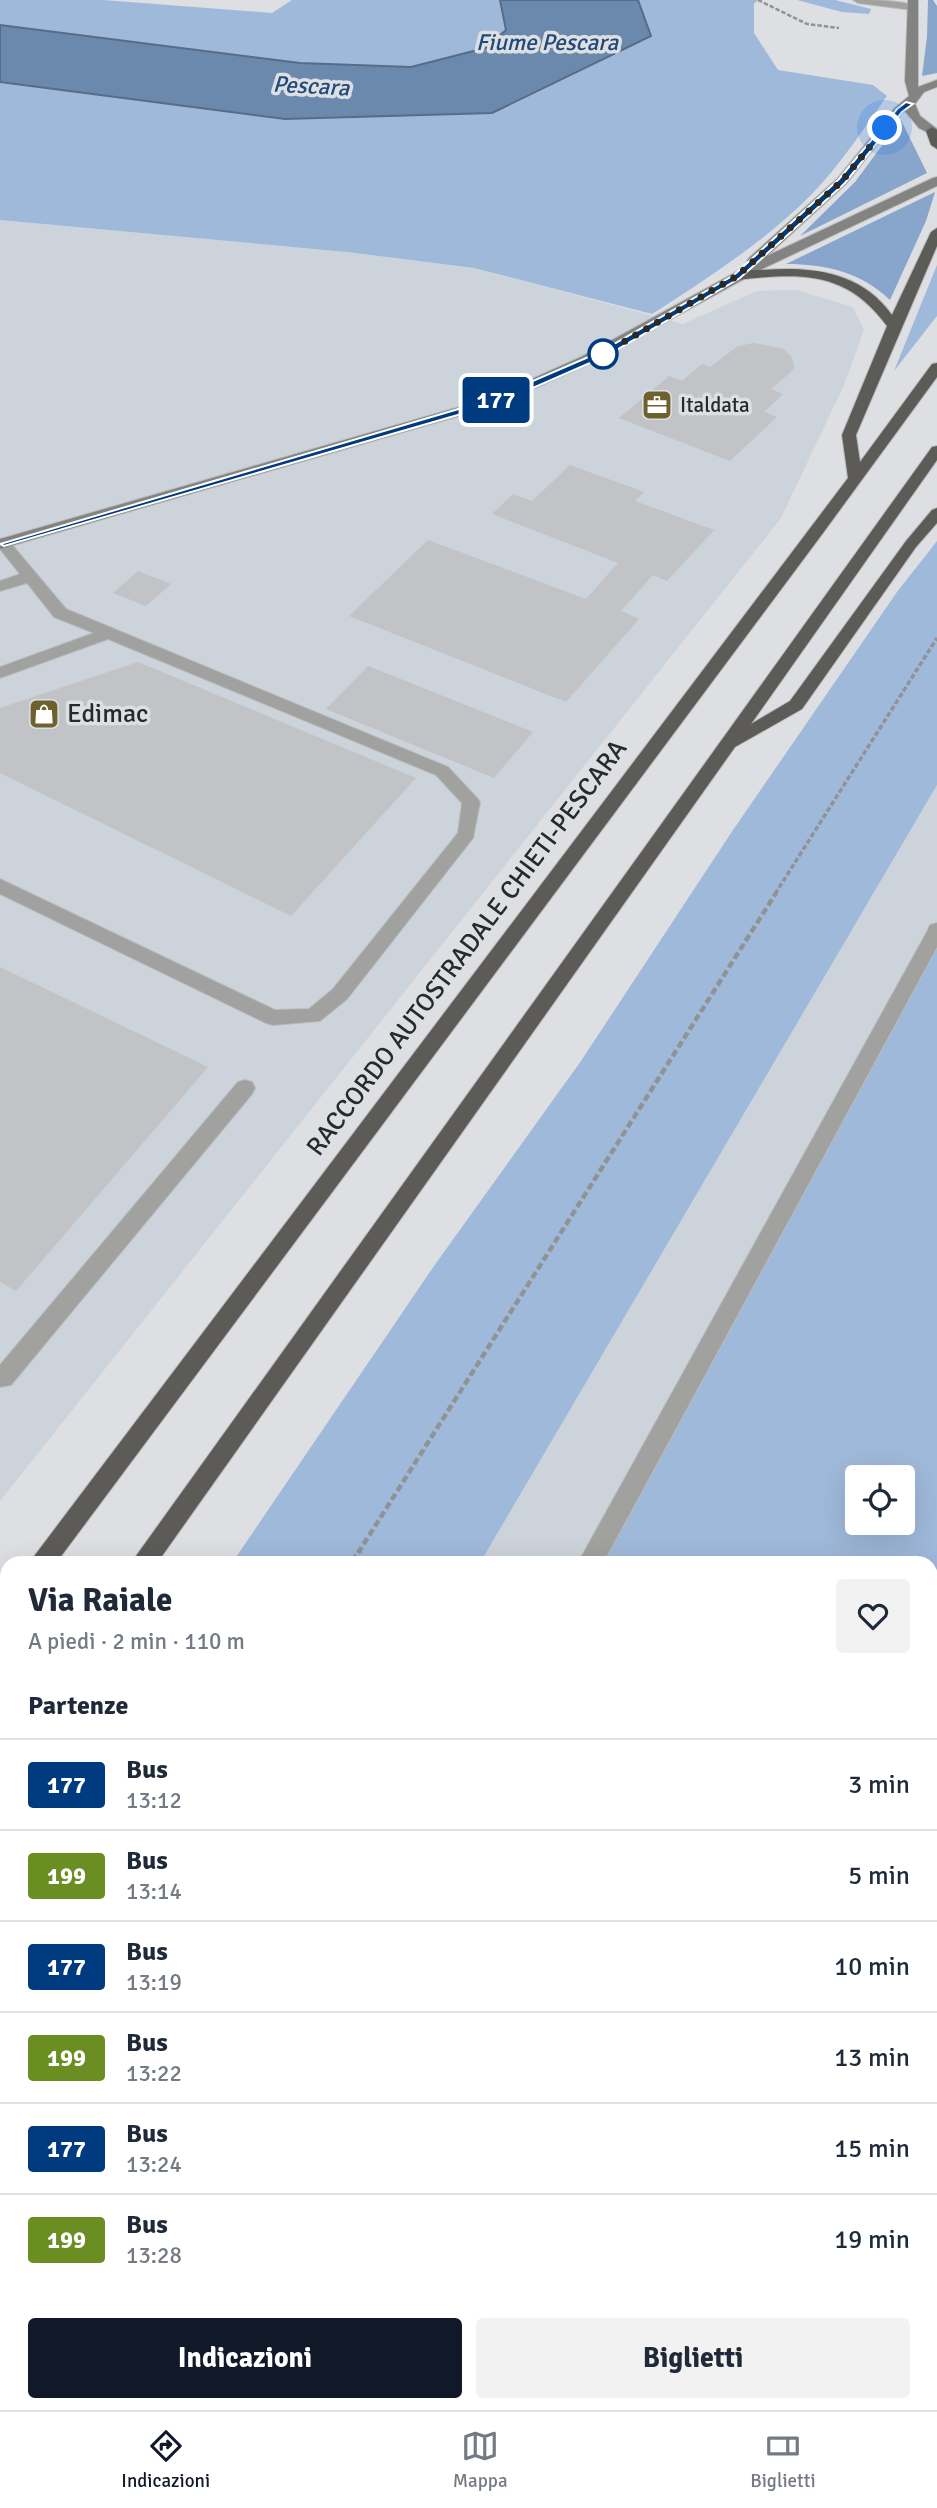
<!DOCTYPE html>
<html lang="it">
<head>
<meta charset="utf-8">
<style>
	:root { --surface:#fff; --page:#f2f2f3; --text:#1f2937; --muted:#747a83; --line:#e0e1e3; --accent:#111827 }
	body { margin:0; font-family:Signika,sans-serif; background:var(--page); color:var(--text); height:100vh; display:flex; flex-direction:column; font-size:26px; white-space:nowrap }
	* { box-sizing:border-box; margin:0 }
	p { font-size:23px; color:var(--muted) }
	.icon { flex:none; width:38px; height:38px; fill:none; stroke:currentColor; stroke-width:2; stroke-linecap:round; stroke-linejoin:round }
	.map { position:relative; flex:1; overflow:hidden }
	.details { position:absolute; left:0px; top:1556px; width:938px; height:856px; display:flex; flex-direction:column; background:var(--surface); border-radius:21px 21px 0 0; box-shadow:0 7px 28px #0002 }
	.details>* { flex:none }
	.badge { padding:0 14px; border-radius:5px; font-size:24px; line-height:46px }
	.fabs { position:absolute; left:845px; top:1465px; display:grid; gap:14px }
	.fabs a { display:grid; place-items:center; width:70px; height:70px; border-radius:7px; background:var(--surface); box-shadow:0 7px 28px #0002; font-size:35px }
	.you { position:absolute; width:35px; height:35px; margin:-18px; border:5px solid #fff; border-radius:50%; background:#1a73e8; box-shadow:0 0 0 10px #1a73e833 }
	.map>.badge { position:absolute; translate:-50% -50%; box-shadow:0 0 0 4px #fff }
	h2 { padding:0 28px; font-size:26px; line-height:63px }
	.round { display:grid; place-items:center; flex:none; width:74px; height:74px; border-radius:7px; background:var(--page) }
	.headline { display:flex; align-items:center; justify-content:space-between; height:119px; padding:0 28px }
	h1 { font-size:33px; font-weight:800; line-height:52px }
	.cta { display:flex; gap:14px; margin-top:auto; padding:14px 28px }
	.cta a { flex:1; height:80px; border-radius:7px; background:var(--accent); color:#fff; font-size:28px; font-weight:800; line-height:80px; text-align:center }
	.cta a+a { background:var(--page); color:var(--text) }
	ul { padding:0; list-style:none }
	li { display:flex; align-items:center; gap:21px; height:91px; padding:0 28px; border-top:2px solid var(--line) }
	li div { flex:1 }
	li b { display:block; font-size:26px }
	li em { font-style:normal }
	li .badge { min-width:77px; font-weight:700; text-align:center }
	.dock { display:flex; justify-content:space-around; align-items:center; height:98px; border-top:2px solid var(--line); background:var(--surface); font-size:19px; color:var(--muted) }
	.dock a { display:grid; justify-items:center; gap:4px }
	.dock .selected { color:var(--accent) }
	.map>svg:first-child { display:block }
	.built { fill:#ccd3db; fill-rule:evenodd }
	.green { fill:#9fb9da; fill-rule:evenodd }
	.forest { fill:#88a6cc }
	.water { fill:#6b88ad; stroke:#576c86; stroke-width:2 }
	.building { fill:#c1c3c6 }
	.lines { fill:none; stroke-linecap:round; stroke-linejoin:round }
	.lane-casing { stroke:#b9bbbd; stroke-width:2 }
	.secondary-casing { stroke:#b9bbbd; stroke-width:2 }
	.highway-casing { stroke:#b9bbbd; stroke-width:2 }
	.path-far3 { stroke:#909294; stroke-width:2.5; stroke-dasharray:4.5 2; stroke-linecap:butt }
	.path-far2 { stroke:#909294; stroke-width:3.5; stroke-dasharray:5 2.5; stroke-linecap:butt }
	.path-far1 { stroke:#909294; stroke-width:4.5; stroke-dasharray:7 3.5; stroke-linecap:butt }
	.path { stroke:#909294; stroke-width:6; stroke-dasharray:9 4.5; stroke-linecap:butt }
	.lane { fill:#a1a1a0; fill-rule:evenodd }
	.secondary { fill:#838381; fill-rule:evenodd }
	.highway { fill:#5c5b58; fill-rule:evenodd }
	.line { fill:#003b80; stroke:#fff; stroke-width:2 }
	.walk { stroke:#28292a; stroke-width:7; stroke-dasharray:0 12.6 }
	.stop-dot { fill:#fff; stroke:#003b80; stroke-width:3.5 }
	.labels { text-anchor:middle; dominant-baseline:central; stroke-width:7; stroke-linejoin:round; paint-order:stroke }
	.far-poi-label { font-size:21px; fill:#28292a; stroke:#dddfe2; text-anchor:start }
	.far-water-label { font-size:23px; font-style:italic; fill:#21497a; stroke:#dddfe2 }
	.poi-label { font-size:26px; fill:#28292a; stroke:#dddfe2; text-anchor:start }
	.street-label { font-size:26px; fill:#28292a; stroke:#dddfe2 }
</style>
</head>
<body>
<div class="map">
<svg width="937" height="2410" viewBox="0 0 937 2410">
	<rect width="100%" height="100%" fill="#dddfe2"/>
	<path class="built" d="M0 220 347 252 474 268 683 324 757 291 796 290 853 307 864 330 844 385 781 518 0 1501Z
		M937 785V2410H0V2379L7 2367V2404H931V1563H480ZM858 1477H903V1522H858Z"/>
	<path class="green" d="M0 0H103L272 13 292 0H500L507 30 485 48 412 67 300 63 0 25Z
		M638 0H758L754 4V33L778 70 873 85 887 96C863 130 840 165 811 195 764 242 708 278 652 314L474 268 347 252 0 220V82L285 119 651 37Z
		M797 0H835L871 9 869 14 842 12Z
		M937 265V316L894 371 935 270Z
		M937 541V785L480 1563H232L434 1266 581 1061 733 830 897 592Z
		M937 930V2410H119L122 2404H931V1563H590ZM858 1477H903V1522H858Z
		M7 1890V2367L0 2379V1900Z"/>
	<path class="forest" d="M928 0H933L937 6V73L922 76 927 37Z
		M901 120 927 173 800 236 855 182Z
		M935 192 926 221 890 300C861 272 825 264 786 264Z"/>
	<path class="water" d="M500 0H638L651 36 492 113 285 119 0 82V25L300 63 411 67 485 48 506 30Z"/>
	<path class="building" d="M754 343 784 349 791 356 794 365 793 370 771 389 783 394 764 412 777 417 730 461 619 418 669 376 682 381 702 364 710 367 738 346Z
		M570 465 644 492 635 501 714 530 667 581 653 575 621 611 639 619 566 702 349 616 428 540 586 599 618 563 492 514 513 494 532 501Z
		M138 571 171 584 146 606 113 593Z
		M138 662 416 778 291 916 0 773V708Z
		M368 666 533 732 494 778 326 709Z
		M0 967 208 1067 16 1291 0 1282Z"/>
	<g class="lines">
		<g class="lane-casing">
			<path id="lane" d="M853 0C872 0 902 0 918 7L913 10 858 3Z
				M3 538 8 540 66 609 448 767 477 798 480 802 473 838 347 999 320 1021 273 1025 266 1023 0 894V879L275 1010 309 1009 333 989 458 833 462 803 436 775 108 639 0 678V667L94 633 54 617 27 583 0 591V581L20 574 0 549V539Z
				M937 923V947L603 1563H578L928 930 930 925Z
				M245 1080 252 1082 255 1088 252 1094 11 1385 0 1387V1365L238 1082Z
				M931 2109 937 2111V2141L931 2139Z
				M106 2404H137L135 2410H103Z"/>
		</g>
		<g class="secondary-casing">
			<path id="secondary" d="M908 0H918V87L937 80V87L924 92 915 104 920 116 937 129V137L919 128 905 111 903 112 846 184 767 256 933 178 937 177V186L764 268 591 363 497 405 0 549V539L487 399 581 357 751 264 747 261 749 258 838 178 895 108 909 96 905 81Z"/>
		</g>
		<g class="highway-casing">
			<path id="highway" d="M932 127 937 130V149L931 145 926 131Z
				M937 228V246L856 435 860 462 932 364 937 363V377L823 533 56 1563H29L848 478 842 435 887 326C846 270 800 273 737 280L730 276C738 270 751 270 761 270 811 266 861 271 892 315L931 232Z
				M937 446V460L751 724 790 701 906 541 932 510 937 508V523L916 547 802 709 735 747 157 1563H131L932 447Z
				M7 1596V1627L0 1630V1599Z
				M7 1741V1774L0 1777V1744Z"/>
		</g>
		<path class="path-far3" d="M758 0 807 24 839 28"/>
		<path class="path-far2" d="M775 894 937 638"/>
		<path class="path-far1" d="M358 1553 776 893"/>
		<path class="path" d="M352 1563 360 1551
			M0 2067 7 2060"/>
		<use href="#lane" class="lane"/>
		<use href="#secondary" class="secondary"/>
		<use href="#highway" class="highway"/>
	</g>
	<path class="line" d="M906 102 913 104 902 112 845 183 740 278 606 356 496 404 4 546 0 544 489 400 600 352 734 275 839 179 897 109Z"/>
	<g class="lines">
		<path class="walk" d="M603 354 737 276 842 181 885 128"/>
	</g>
	<defs>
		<g id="office-square" transform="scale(1.575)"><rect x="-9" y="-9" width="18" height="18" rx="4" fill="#6d612e" stroke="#dddfe2"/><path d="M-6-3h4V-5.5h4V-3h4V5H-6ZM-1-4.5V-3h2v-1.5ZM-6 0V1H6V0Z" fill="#fff"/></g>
		<g id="shop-square" transform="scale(1.575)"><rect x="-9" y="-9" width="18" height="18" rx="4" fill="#6d612e" stroke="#dddfe2"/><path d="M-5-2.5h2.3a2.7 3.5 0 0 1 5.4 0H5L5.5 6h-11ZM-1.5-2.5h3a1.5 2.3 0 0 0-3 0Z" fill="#fff"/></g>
	</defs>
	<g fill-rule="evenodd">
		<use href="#office-square" x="657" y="405"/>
		<use href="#shop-square" x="44" y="714"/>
	</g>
	<circle class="stop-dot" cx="603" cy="354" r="14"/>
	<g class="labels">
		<g class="far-poi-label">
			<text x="680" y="405">Italdata</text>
		</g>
		<g class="far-water-label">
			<text x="547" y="42">Fiume Pescara</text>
			<text transform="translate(311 86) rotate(3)">Pescara</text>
		</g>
		<g class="poi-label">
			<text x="67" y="714">Edimac</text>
		</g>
		<g class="street-label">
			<text transform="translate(467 948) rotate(-53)">RACCORDO AUTOSTRADALE CHIETI-PESCARA</text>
		</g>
	</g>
</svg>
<div class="fabs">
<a><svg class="icon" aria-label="locate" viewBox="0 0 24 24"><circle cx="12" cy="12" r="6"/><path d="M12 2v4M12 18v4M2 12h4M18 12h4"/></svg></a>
</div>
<div class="you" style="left:885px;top:128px"></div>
<b class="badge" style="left:496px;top:400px;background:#003b80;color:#fff">177</b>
<section class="details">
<div class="headline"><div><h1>Via Raiale</h1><p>A piedi · 2 min · 110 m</p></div><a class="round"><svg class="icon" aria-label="heart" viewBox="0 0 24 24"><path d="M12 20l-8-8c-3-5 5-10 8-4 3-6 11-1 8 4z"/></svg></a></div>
<h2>Partenze</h2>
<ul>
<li><span class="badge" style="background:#003b80;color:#fff">177</span><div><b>Bus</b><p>13:12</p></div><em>3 min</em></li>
<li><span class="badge" style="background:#6b8e23;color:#fff">199</span><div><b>Bus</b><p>13:14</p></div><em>5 min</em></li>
<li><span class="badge" style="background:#003b80;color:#fff">177</span><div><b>Bus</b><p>13:19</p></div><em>10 min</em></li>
<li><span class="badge" style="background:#6b8e23;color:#fff">199</span><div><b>Bus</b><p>13:22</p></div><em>13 min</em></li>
<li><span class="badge" style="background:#003b80;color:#fff">177</span><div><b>Bus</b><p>13:24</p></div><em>15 min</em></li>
<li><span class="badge" style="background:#6b8e23;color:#fff">199</span><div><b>Bus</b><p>13:28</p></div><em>19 min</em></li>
</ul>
<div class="cta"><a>Indicazioni</a><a>Biglietti</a></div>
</section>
</div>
<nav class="dock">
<a class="selected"><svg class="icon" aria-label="directions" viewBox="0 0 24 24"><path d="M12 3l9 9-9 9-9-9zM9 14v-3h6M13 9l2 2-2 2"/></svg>Indicazioni</a>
<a><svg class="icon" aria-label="map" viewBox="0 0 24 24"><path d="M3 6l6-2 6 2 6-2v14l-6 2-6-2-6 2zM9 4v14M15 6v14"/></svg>Mappa</a>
<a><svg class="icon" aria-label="tickets" viewBox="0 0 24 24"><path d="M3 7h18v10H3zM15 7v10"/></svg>Biglietti</a>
</nav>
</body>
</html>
